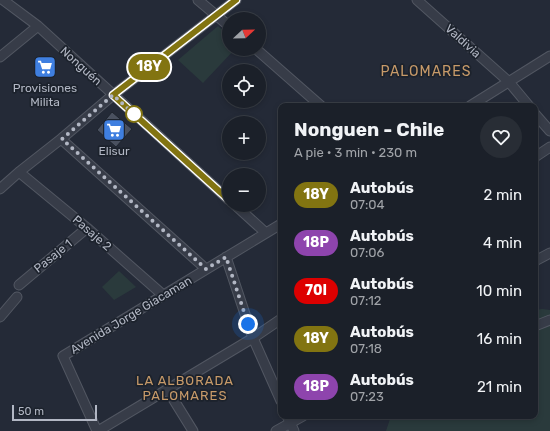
<!DOCTYPE html>
<html lang="es">
<head>
<meta charset="utf-8">
<style>
	:root { --surface:#1b2029; --page:#282d35; --text:#f1f3f6; --muted:#a0a3a8; --line:#393e46 }
	body { margin:0; font-family:Rubik,sans-serif; background:var(--page); color:var(--text); height:100vh; display:flex; flex-direction:column; font-size:15px; white-space:nowrap }
	* { box-sizing:border-box; margin:0 }
	p { font-size:13px; color:var(--muted) }
	.icon { flex:none; width:22px; height:22px; fill:none; stroke:currentColor; stroke-width:2; stroke-linecap:round; stroke-linejoin:round }
	.map { position:relative; flex:1; overflow:hidden }
	.drawer { position:absolute; left:278px; top:103px; width:260px; height:316px; display:flex; flex-direction:column; background:var(--surface); border-radius:8px; box-shadow:0 2px 6px #0003,0 0 0 1px var(--line) }
	.drawer>* { flex:none }
	.badge { padding:0 8px; border-radius:13px; font-size:14px; line-height:26px }
	.needle { width:26px; rotate:68deg }
	.buttons { position:absolute; left:222px; top:12px; display:grid; gap:8px }
	.buttons a { display:grid; place-items:center; width:44px; height:44px; border-radius:50%; background:var(--surface); box-shadow:0 2px 6px #0003,0 0 0 1px var(--line); font-size:20px }
	.scale { position:absolute; left:12px; bottom:10px; width:85px; box-sizing:border-box; padding-left:4px; border:2px solid #b2b7c4; border-top:0; font-size:11px; line-height:14px; white-space:nowrap; color:#b2b7c4; -webkit-text-stroke:3px #1c222c; paint-order:stroke }
	.you { position:absolute; width:20px; height:20px; margin:-10px; border:3px solid #fff; border-radius:50%; background:#1a73e8; box-shadow:0 0 0 6px #1a73e833 }
	.map>.badge { position:absolute; translate:-50% -50%; box-shadow:0 0 0 2px #fff }
	.round { display:grid; place-items:center; flex:none; width:42px; height:42px; border-radius:21px; background:var(--page) }
	.summary { display:flex; align-items:center; justify-content:space-between; height:68px; padding:0 16px }
	h1 { font-size:19px; font-weight:700; line-height:30px }
	ul { padding:0; list-style:none }
	li { display:flex; align-items:center; gap:12px; height:48px; padding:0 16px }
	li div { flex:1 }
	li b { display:block; font-size:15px }
	li em { font-style:normal }
	li .badge { min-width:44px; font-weight:700; text-align:center }
	.map>svg:first-child { display:block }
	.green { fill:#2a3a3c }
	.building { fill:#4a5160; stroke:#1e242e }
	.lines { fill:none; stroke-linecap:round; stroke-linejoin:round }
	.minor-casing { stroke:#525762; stroke-width:11 }
	.minor { stroke:#373c48; stroke-width:9 }
	.line-casing { stroke:#fff; stroke-width:9 }
	.line { stroke:#827411; stroke-width:6 }
	.walk { stroke:#b2b7c4; stroke-width:4; stroke-dasharray:0 7.2 }
	.stop-dot { fill:#fff; stroke:#827411; stroke-width:2 }
	.labels { text-anchor:middle; dominant-baseline:central; stroke-width:3.5; stroke-linejoin:round; paint-order:stroke }
	.street-label { font-size:12px; fill:#b2b7c4; stroke:#1c222c }
	.poi-label { font-size:12px; fill:#b2b7c4; stroke:#1c222c }
	.neighbourhood-label { font-size:13px; letter-spacing:1px; fill:#c79a69; stroke:#1c222c }
	.quarter-label { font-size:14px; letter-spacing:1px; fill:#c79a69; stroke:#1c222c }
</style>
</head>
<body>
<div class="map">
<svg width="550" height="431" viewBox="0 0 550 431">
	<rect width="100%" height="100%" fill="#242a37"/>
	<path class="green" d="M218 26 229 36V49H235L203 83 178 60Z
		M119 271 136 287 114 300 102 287Z
		M542 309 550 310V431H386L391 416H535V310Z"/>
	<path class="building" d="M112 112 132 129 116 147 97 130Z"/>
	<g class="lines">
		<g class="minor-casing">
			<path id="minor" d="M3 0 38 26 229 200
				M198 0 229 26
				M417 0 509 82 529 106
				M256 49 321 106
				M0 57 38 26
				M470 106 550 56
				M535 114 550 131
				M61 139 206 269
				M535 157 550 147
				M19 172 87 228 163 295
				M0 189 19 172 61 139 113 95 236 0
				M235 205 266 233
				M226 257 253 338 281 401
				M535 261 550 253
				M19 285 87 228
				M0 317 17 297
				M535 326 550 320
				M167 389 193 431
				M287 416 294 431
				M97 431 63 356 281 224
				M98 431 253 338 281 319
				M276 431 303 416"/>
		</g>
		<use href="#minor" class="minor"/>
	</g>
	<g class="lines">
		<g class="line-casing">
			<path id="line" d="M229 200 113 95 236 0"/>
		</g>
		<use href="#line" class="line"/>
		<path class="walk" d="M134 114 136 116 113 95 62 139 206 269 226 257 248 324"/>
	</g>
	<defs>
		<g id="supermarket-square" transform="scale(1.15)"><rect x="-9" y="-9" width="18" height="18" rx="4" fill="#3f7fe0" stroke="#1c222c"/><path d="M-6-5.5h2.5l.6 2H6L4.5 2H-2.5L-4.4-4H-6ZM-1.5 3.2a1.3 1.3 0 1 0 .1 0ZM3 3.2a1.3 1.3 0 1 0 .1 0Z" fill="#fff"/></g>
	</defs>
	<g fill-rule="evenodd">
		<use href="#supermarket-square" x="45" y="67"/>
		<use href="#supermarket-square" x="114" y="130"/>
	</g>
	<circle class="stop-dot" cx="134" cy="114" r="8"/>
	<g class="labels">
		<g class="street-label">
			<text transform="translate(463 41) rotate(42)">Valdivia</text>
			<text transform="translate(81 66) rotate(42)">Nonguén</text>
			<text transform="translate(92 233) rotate(41)">Pasaje 2</text>
			<text transform="translate(53 256) rotate(-39)">Pasaje 1</text>
			<text transform="translate(131 315) rotate(-31)">Avenida Jorge Giacaman</text>
		</g>
		<g class="poi-label">
			<text x="45" y="88">Provisiones<tspan x="45" dy="14">Milita</tspan></text>
			<text x="114" y="151">Elisur</text>
		</g>
		<g class="neighbourhood-label">
			<text x="185" y="380">LA ALBORADA<tspan x="185" dy="15">PALOMARES</tspan></text>
		</g>
		<g class="quarter-label">
			<text x="426" y="71">PALOMARES</text>
		</g>
	</g>
</svg>
<div class="buttons">
<a><svg class="needle" viewBox="-14 -14 28 28"><path d="M0-13l5 13h-10z" fill="#e53935"/><path d="M0 13l5-13h-10z" fill="#a0a3a8"/></svg></a>
<a><svg class="icon" aria-label="locate" viewBox="0 0 24 24"><circle cx="12" cy="12" r="6"/><path d="M12 2v4M12 18v4M2 12h4M18 12h4"/></svg></a>
<a>+</a>
<a>−</a>
</div>
<div class="scale">50 m</div>
<div class="you" style="left:248px;top:324px"></div>
<b class="badge" style="left:149px;top:67px;background:#827411;color:#fff">18Y</b>
<section class="drawer">
<div class="summary"><div><h1>Nonguen - Chile</h1><p>A pie · 3 min · 230 m</p></div><a class="round"><svg class="icon" aria-label="heart" viewBox="0 0 24 24"><path d="M12 20l-8-8c-3-5 5-10 8-4 3-6 11-1 8 4z"/></svg></a></div>
<ul>
<li><span class="badge" style="background:#827411;color:#fff">18Y</span><div><b>Autobús</b><p>07:04</p></div><em>2 min</em></li>
<li><span class="badge" style="background:#8e44ad;color:#fff">18P</span><div><b>Autobús</b><p>07:06</p></div><em>4 min</em></li>
<li><span class="badge" style="background:#d00;color:#fff">70I</span><div><b>Autobús</b><p>07:12</p></div><em>10 min</em></li>
<li><span class="badge" style="background:#827411;color:#fff">18Y</span><div><b>Autobús</b><p>07:18</p></div><em>16 min</em></li>
<li><span class="badge" style="background:#8e44ad;color:#fff">18P</span><div><b>Autobús</b><p>07:23</p></div><em>21 min</em></li>
</ul>
</section>
</div>
</body>
</html>
